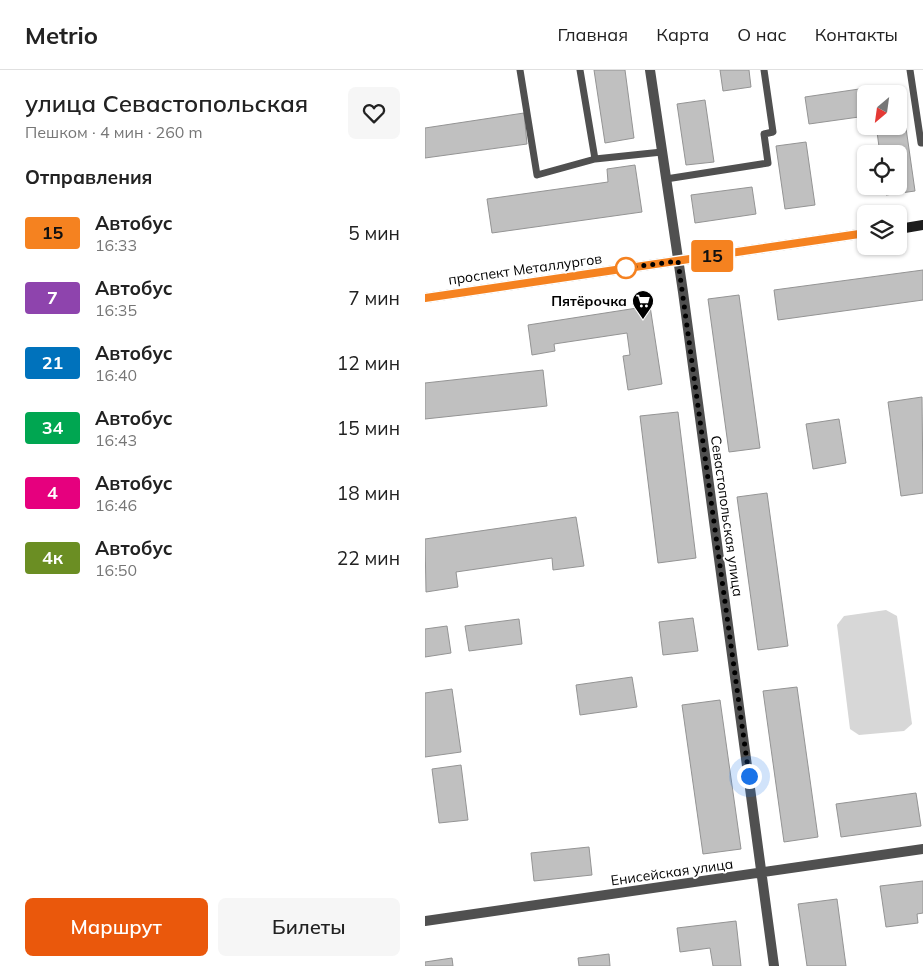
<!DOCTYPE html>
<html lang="ru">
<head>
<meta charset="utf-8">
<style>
	:root { --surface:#fff; --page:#f6f6f6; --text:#222; --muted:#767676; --line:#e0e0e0; --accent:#ea580c }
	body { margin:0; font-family:Mulish,sans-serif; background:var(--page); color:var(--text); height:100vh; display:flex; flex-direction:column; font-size:19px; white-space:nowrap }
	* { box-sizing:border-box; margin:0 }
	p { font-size:16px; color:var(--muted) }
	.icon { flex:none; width:28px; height:28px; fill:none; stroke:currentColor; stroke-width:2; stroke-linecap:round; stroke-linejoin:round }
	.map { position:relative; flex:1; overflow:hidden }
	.sheet { display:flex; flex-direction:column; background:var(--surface); width:425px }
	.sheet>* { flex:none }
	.badge { padding:0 10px; border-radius:4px; font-size:18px; line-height:32px }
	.needle { width:32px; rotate:209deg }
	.controls { position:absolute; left:432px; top:15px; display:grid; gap:10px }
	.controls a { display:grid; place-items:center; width:50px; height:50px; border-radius:8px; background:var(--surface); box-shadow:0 1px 4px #0004; font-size:25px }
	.you { position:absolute; width:25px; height:25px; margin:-12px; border:4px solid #fff; border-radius:50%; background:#1a73e8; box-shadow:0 0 0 8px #1a73e833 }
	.map>.badge { position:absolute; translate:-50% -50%; box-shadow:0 0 0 2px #fff }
	h2 { padding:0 25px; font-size:19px; line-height:45px }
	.round { display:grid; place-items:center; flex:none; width:52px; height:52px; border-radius:8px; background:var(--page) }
	.summary { display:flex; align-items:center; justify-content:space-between; height:85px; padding:0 25px }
	h1 { font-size:24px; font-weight:600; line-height:38px }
	.button { display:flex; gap:10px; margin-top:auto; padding:10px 25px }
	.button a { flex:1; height:58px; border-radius:8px; background:var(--accent); color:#fff; font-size:20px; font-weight:600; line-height:58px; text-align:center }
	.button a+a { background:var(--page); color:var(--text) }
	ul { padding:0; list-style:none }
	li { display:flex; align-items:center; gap:15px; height:65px; padding:0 25px }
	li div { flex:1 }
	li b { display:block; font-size:19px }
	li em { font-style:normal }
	li .badge { min-width:55px; font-weight:700; text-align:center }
	header { display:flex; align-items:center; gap:30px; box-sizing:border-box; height:70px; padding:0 25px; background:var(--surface); border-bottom:1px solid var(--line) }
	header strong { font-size:24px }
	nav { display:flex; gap:28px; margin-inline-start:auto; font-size:18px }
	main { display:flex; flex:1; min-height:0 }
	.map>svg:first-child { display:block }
	.green { fill:#d7d7d7 }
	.building { fill:#c0c0c0; stroke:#949494 }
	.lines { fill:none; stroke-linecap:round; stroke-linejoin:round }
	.lane { stroke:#505050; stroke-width:7 }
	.street { stroke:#505050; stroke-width:10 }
	.secondary { stroke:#1d1d1d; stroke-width:10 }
	.line-casing { stroke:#fff; stroke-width:11 }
	.line { stroke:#f58220; stroke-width:8 }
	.walk { stroke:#000; stroke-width:5; stroke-dasharray:0 9 }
	.stop-dot { fill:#fff; stroke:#f58220; stroke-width:2.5 }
	.labels { text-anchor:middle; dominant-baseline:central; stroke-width:4; stroke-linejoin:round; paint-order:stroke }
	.street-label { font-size:14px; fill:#000; stroke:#fff }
	.poi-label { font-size:14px; font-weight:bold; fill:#000; stroke:#fff; text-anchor:end }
</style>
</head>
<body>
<header>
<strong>Metrio</strong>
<nav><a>Главная</a><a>Карта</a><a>О нас</a><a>Контакты</a></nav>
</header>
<main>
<section class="sheet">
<div class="summary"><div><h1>улица Севастопольская</h1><p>Пешком · 4 мин · 260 m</p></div><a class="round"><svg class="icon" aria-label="heart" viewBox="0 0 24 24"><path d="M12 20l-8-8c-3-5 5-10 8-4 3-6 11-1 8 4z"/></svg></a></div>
<h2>Отправления</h2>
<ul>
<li><span class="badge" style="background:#f58220;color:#111">15</span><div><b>Автобус</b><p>16:33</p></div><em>5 мин</em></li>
<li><span class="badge" style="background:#8e44ad;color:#fff">7</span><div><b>Автобус</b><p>16:35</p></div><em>7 мин</em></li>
<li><span class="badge" style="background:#0072bc;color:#fff">21</span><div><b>Автобус</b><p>16:40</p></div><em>12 мин</em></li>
<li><span class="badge" style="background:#00a651;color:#fff">34</span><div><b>Автобус</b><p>16:43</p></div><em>15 мин</em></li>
<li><span class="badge" style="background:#e6007e;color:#fff">4</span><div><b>Автобус</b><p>16:46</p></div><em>18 мин</em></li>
<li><span class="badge" style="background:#6b8e23;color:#fff">4к</span><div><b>Автобус</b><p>16:50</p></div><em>22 мин</em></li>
</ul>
<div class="button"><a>Маршрут</a><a>Билеты</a></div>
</section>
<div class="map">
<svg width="498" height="896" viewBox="0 0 498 896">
	<rect width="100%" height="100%" fill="#fff"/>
	<path class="green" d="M461 540 472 546 487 654 479 661 434 665 425 659 412 555 419 546Z"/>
	<path class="building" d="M169 0H200L209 68 180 73Z
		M295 0H324L326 17 298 21Z
		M441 18V46L384 54 380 27Z
		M280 30 289 92 261 95 252 34Z
		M99 43 102 74 0 88V58Z
		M481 58 490 121 461 125 460 116H474V84H455L452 62Z
		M381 72 390 135 360 139 351 76Z
		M210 95 217 142 67 163 62 129 183 112 182 99Z
		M327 117 331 144 270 153 266 125Z
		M498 200V230L353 250 349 220Z
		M314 225 335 378 304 382 283 229Z
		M225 236 237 314 203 320 198 286 205 285 202 263 129 274 130 281 107 285 103 255Z
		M118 300 122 336 0 349V313Z
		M497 327 498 423 476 426 463 332Z
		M253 342 271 488 233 493 215 346Z
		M414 349 421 393 388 399 381 354Z
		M342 423 363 576 333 580 312 427Z
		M151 447 159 496 128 500 127 488 31 502 33 517 1 522 0 469Z
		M268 548 273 581 238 585 234 552Z
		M94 549 97 574 44 581 40 556Z
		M22 556 26 583 0 587V559Z
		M207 607 212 637 155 645 151 615Z
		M372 617 393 767 359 772 338 621Z
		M27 619 36 682 0 687V623Z
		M295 630 316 779 278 784 257 635Z
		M36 695 43 750 14 753 7 699Z
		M491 723 496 756 416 767 411 734Z
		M164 777 167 805 109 811 106 783Z
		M498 811V843L492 844 493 853 461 857 455 816Z
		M412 829 421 896H382L373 834Z
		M311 851 316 896H288L285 878 255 882 252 858Z
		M184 884 185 896H154L153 888Z
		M27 888 28 896H0V892Z"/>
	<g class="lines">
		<path class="lane" d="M95 0 112 105 170 89 237 82
			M155 0 170 89
			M485 0 496 73H498
			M241 109 343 93 339 64 348 62 339 0"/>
		<path class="street" d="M225 0 258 222 349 896
			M0 851 498 779"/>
		<path class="secondary" d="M474 159 498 155
			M0 228 441 163"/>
	</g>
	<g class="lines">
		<g class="line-casing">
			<path id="line" d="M0 228 441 163"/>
		</g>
		<use href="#line" class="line"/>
		<path class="walk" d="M201 198 253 191 324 706"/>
	</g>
	<defs>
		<g id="supermarket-pin" transform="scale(1.125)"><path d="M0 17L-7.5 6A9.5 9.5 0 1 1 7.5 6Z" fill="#000" stroke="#fff"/><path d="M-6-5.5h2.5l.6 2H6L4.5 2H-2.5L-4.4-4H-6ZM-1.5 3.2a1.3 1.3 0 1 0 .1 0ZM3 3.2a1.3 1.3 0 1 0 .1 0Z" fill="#fff"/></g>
	</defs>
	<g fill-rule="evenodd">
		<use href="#supermarket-pin" x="218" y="231"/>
	</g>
	<circle class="stop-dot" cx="201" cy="198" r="10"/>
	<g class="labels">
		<g class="street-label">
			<text transform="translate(100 199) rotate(-8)">проспект Металлургов</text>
			<text transform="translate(302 446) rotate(82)">Севастопольская улица</text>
			<text transform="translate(247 802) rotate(-8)">Енисейская улица</text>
		</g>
		<g class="poi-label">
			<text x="202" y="231">Пятёрочка</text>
		</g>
	</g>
</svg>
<div class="controls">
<a><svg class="needle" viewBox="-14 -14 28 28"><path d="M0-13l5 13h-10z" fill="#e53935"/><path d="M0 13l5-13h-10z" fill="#767676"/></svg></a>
<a><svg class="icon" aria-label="locate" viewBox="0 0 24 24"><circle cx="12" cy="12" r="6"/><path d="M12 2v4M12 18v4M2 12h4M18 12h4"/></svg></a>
<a><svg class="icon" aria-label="layers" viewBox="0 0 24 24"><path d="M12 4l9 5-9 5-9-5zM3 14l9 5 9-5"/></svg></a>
</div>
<div class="you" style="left:324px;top:706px"></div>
<b class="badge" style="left:287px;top:186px;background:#f58220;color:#111">15</b>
</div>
</main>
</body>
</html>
